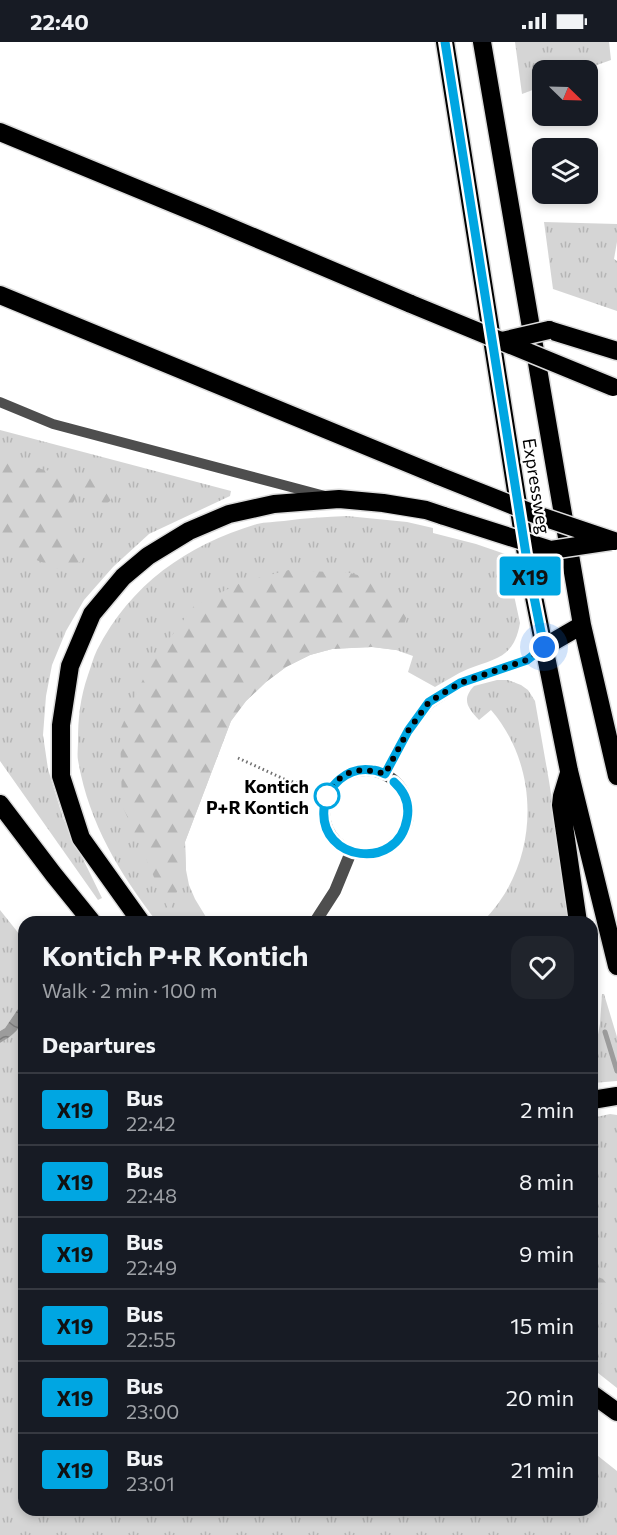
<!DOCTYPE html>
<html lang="en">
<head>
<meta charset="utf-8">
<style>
	:root { --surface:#171b24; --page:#20242c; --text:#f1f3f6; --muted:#9ea1a6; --line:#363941 }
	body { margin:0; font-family:Commissioner,sans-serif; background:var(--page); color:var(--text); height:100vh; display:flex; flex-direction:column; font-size:22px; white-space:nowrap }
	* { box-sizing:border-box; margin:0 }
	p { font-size:20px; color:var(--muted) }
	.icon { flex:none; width:33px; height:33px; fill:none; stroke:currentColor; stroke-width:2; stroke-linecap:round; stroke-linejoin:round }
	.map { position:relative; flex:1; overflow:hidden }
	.side { position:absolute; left:18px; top:874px; width:580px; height:600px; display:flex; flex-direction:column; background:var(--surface); border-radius:18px; box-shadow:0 3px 9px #0003 }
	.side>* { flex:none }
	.badge { padding:0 12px; border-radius:4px; font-size:21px; line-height:39px }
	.needle { width:39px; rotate:113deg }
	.buttons { position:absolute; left:532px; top:18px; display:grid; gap:12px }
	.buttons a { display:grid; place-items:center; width:66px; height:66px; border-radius:12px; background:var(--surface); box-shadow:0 3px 9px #0003; font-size:30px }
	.you { position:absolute; width:30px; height:30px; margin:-15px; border:4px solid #fff; border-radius:50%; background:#1a73e8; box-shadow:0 0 0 9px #1a73e833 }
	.map>.badge { position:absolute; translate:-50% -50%; box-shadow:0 0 0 3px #fff }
	h2 { padding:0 24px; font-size:22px; line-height:54px }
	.round { display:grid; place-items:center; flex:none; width:63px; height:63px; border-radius:18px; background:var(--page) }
	.headline { display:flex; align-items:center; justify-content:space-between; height:102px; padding:0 24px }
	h1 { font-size:28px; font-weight:700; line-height:45px }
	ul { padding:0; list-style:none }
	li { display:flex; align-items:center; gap:18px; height:72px; padding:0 24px; border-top:2px solid var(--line) }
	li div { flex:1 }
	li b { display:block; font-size:22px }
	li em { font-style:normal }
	li .badge { min-width:66px; font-weight:700; text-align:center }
	.status { display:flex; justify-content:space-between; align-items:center; height:42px; padding:0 30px; background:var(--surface); direction:ltr }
	.status svg { height:16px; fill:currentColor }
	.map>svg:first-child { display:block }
	.grass { fill:url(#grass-tufts) }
	.forest { fill:url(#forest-firs) }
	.water { fill:url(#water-waves) }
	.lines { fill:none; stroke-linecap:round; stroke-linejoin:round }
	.stream { stroke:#9c9c9c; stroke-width:5 }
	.highway-casing { stroke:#dbdbdb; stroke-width:21 }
	.path { stroke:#707070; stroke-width:3; stroke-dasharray:1.5 3; stroke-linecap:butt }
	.lane { stroke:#4e4e4e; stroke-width:10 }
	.street { stroke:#4e4e4e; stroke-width:12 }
	.highway { stroke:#000; stroke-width:18 }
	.highway-bridge-casing { stroke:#dbdbdb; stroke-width:21; stroke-linecap:butt }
	.highway-bridge { stroke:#000; stroke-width:18 }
	.line-casing { stroke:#fff; stroke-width:14 }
	.line { stroke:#00a6e2; stroke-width:9 }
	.walk { stroke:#000; stroke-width:6; stroke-dasharray:0 10.8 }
	.stop-dot { fill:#fff; stroke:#00a6e2; stroke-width:3 }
	.labels { text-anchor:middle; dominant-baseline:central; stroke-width:4.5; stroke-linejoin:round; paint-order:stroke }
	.street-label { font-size:18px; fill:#000; stroke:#fff }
	.stop-label { font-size:18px; font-weight:bold; fill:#000; stroke:#fff; text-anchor:end }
</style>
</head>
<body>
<div class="status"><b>22:40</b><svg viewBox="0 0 49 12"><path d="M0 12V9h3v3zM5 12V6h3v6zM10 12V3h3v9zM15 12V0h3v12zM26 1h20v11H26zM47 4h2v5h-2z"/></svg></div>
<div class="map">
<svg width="617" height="1493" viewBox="0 0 617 1493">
	<defs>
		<pattern id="grass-tufts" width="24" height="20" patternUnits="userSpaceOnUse" patternTransform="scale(1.5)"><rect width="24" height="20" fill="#d5d5d5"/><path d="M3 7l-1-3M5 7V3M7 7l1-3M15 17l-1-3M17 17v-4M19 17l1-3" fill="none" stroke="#b5b5b5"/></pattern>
		<pattern id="forest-firs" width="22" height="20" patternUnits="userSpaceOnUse" patternTransform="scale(1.5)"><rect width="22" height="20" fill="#d5d5d5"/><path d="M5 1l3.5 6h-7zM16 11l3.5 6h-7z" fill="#b5b5b5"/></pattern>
		<pattern id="water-waves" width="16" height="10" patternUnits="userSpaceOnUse" patternTransform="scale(1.5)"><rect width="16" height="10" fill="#9c9c9c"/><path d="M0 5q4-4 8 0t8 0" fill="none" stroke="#7d7d7d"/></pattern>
	</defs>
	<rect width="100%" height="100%" fill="#fff"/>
	<path class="grass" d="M515 0H609L611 18 583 28H543V44L522 52Z
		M544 180 617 182V200L614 217 617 219V269L553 247Z
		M0 388 231 449 230 454 149 492 113 525 84 558 66 589 52 623 46 654 43 693 48 727 63 776 102 856 98 858 0 719Z
		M347 474 407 480 433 486V491L476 502 505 512 520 581C514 616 496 616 468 627 456 632 446 639 435 645L408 630 413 614 396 608 372 605 332 607 310 613 286 625 266 640 246 659 231 679 185 800 186 828 189 843 195 857 209 880H157C119 830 89 782 78 718 77 713 78 706 78 700 78 677 80 656 88 633 91 625 93 616 97 608 131 542 187 503 257 482 265 480 275 480 284 479 305 476 326 475 347 474Z
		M497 638H508L521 643 528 648 535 659 549 739 571 880H482C539 825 543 728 491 668L479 678C468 666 461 658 474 644Z
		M0 868 24 898V958L5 986 0 989Z
		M602 952H604L617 995V1039L593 1041V1019L600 982Z
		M24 978V1468H592L593 1410 617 1429V1493H0V1001L14 991Z
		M610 1072 617 1073V1346L593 1327 592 1076Z"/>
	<path class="forest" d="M0 410 14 414 41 427 80 436 98 435 110 443C112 451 115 457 106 462L85 454 77 453C70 467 63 479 68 495L78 499 85 509 80 520 58 527 34 517 21 507 0 497Z
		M289 528 350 531 381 539 407 573 396 608 372 605 349 606 332 607 310 613 286 625 266 640 246 659 231 679 185 800 186 828 169 869 122 763 120 688 149 624 194 564 242 540Z
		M593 1233 603 1237 610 1246 609 1258 599 1263 593 1264Z"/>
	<path class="water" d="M24 958C24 981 21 989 0 1001V989L5 986Z"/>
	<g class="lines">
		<path class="stream" d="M605 990 617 1029"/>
		<g class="highway-casing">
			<path id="highway" d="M445 0 528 525 569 729 617 924
				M482 0 582 583 617 734
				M0 90 206 175 411 262
				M0 253 439 434
				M549 288 617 309
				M544 605 582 583
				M569 731 562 754 561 763 578 880
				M0 762 54 833 92 880
				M141 880 81 796 61 734V683L70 624 92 572 123 535 148 514 189 489 229 472 274 462 339 457 383 461 426 468 444 474
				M592 1058 617 1054
				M592 1352 617 1370"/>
		</g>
		<path class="path" d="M238 716 284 737 308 745"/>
		<path class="lane" d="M0 360 53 382 325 454"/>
		<path class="street" d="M324 770a42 42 0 1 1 84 0a42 42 0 1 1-84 0Z
			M385 732 408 689 429 661 460 641 527 618 544 605
			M315 880 335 849 351 810"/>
		<use href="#highway" class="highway"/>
		<g class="highway-bridge-casing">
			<path id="highway-bridge" d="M411 262 613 345
				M502 299 549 288
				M439 434 537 473 614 499
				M444 474 551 508 611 499"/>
		</g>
		<use href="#highway-bridge" class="highway-bridge"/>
	</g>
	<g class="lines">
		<g class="line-casing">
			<path id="line" d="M394 740C405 750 410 762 407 777 398 830 319 819 324 767 326 744 348 724 372 728 376 728 381 730 385 732L408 689 429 660 460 641 527 618 544 605 528 525 445 0"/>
		</g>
		<use href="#line" class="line"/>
		<path class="walk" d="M327 754C340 728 358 724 385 732L408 689 429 660 460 641 527 618 544 605"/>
	</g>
	<circle class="stop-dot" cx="327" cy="754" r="12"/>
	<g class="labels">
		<g class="street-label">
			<text transform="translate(537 444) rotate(81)">Expressweg</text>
		</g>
		<g class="stop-label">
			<text x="309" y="744">Kontich<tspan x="309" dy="21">P+R Kontich</tspan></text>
		</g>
	</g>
</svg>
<div class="buttons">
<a><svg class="needle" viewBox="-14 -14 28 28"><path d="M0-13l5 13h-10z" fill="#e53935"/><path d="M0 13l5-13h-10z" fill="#9ea1a6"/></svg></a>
<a><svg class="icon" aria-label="layers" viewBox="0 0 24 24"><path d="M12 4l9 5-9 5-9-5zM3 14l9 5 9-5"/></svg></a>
</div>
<div class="you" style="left:544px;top:605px"></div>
<b class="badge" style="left:530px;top:534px;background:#00a6e2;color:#111">X19</b>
<section class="side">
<div class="headline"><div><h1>Kontich P+R Kontich</h1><p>Walk · 2 min · 100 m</p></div><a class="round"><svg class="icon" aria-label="heart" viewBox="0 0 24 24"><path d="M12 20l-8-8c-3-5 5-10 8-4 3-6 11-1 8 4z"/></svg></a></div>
<h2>Departures</h2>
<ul>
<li><span class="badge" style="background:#00a6e2;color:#111">X19</span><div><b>Bus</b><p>22:42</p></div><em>2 min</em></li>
<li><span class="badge" style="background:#00a6e2;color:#111">X19</span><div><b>Bus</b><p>22:48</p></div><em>8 min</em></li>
<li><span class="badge" style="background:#00a6e2;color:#111">X19</span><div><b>Bus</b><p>22:49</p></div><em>9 min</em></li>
<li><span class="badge" style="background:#00a6e2;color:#111">X19</span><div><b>Bus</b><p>22:55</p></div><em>15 min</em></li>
<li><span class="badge" style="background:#00a6e2;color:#111">X19</span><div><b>Bus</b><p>23:00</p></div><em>20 min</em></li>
<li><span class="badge" style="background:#00a6e2;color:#111">X19</span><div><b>Bus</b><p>23:01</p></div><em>21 min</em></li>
</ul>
</section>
</div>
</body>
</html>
